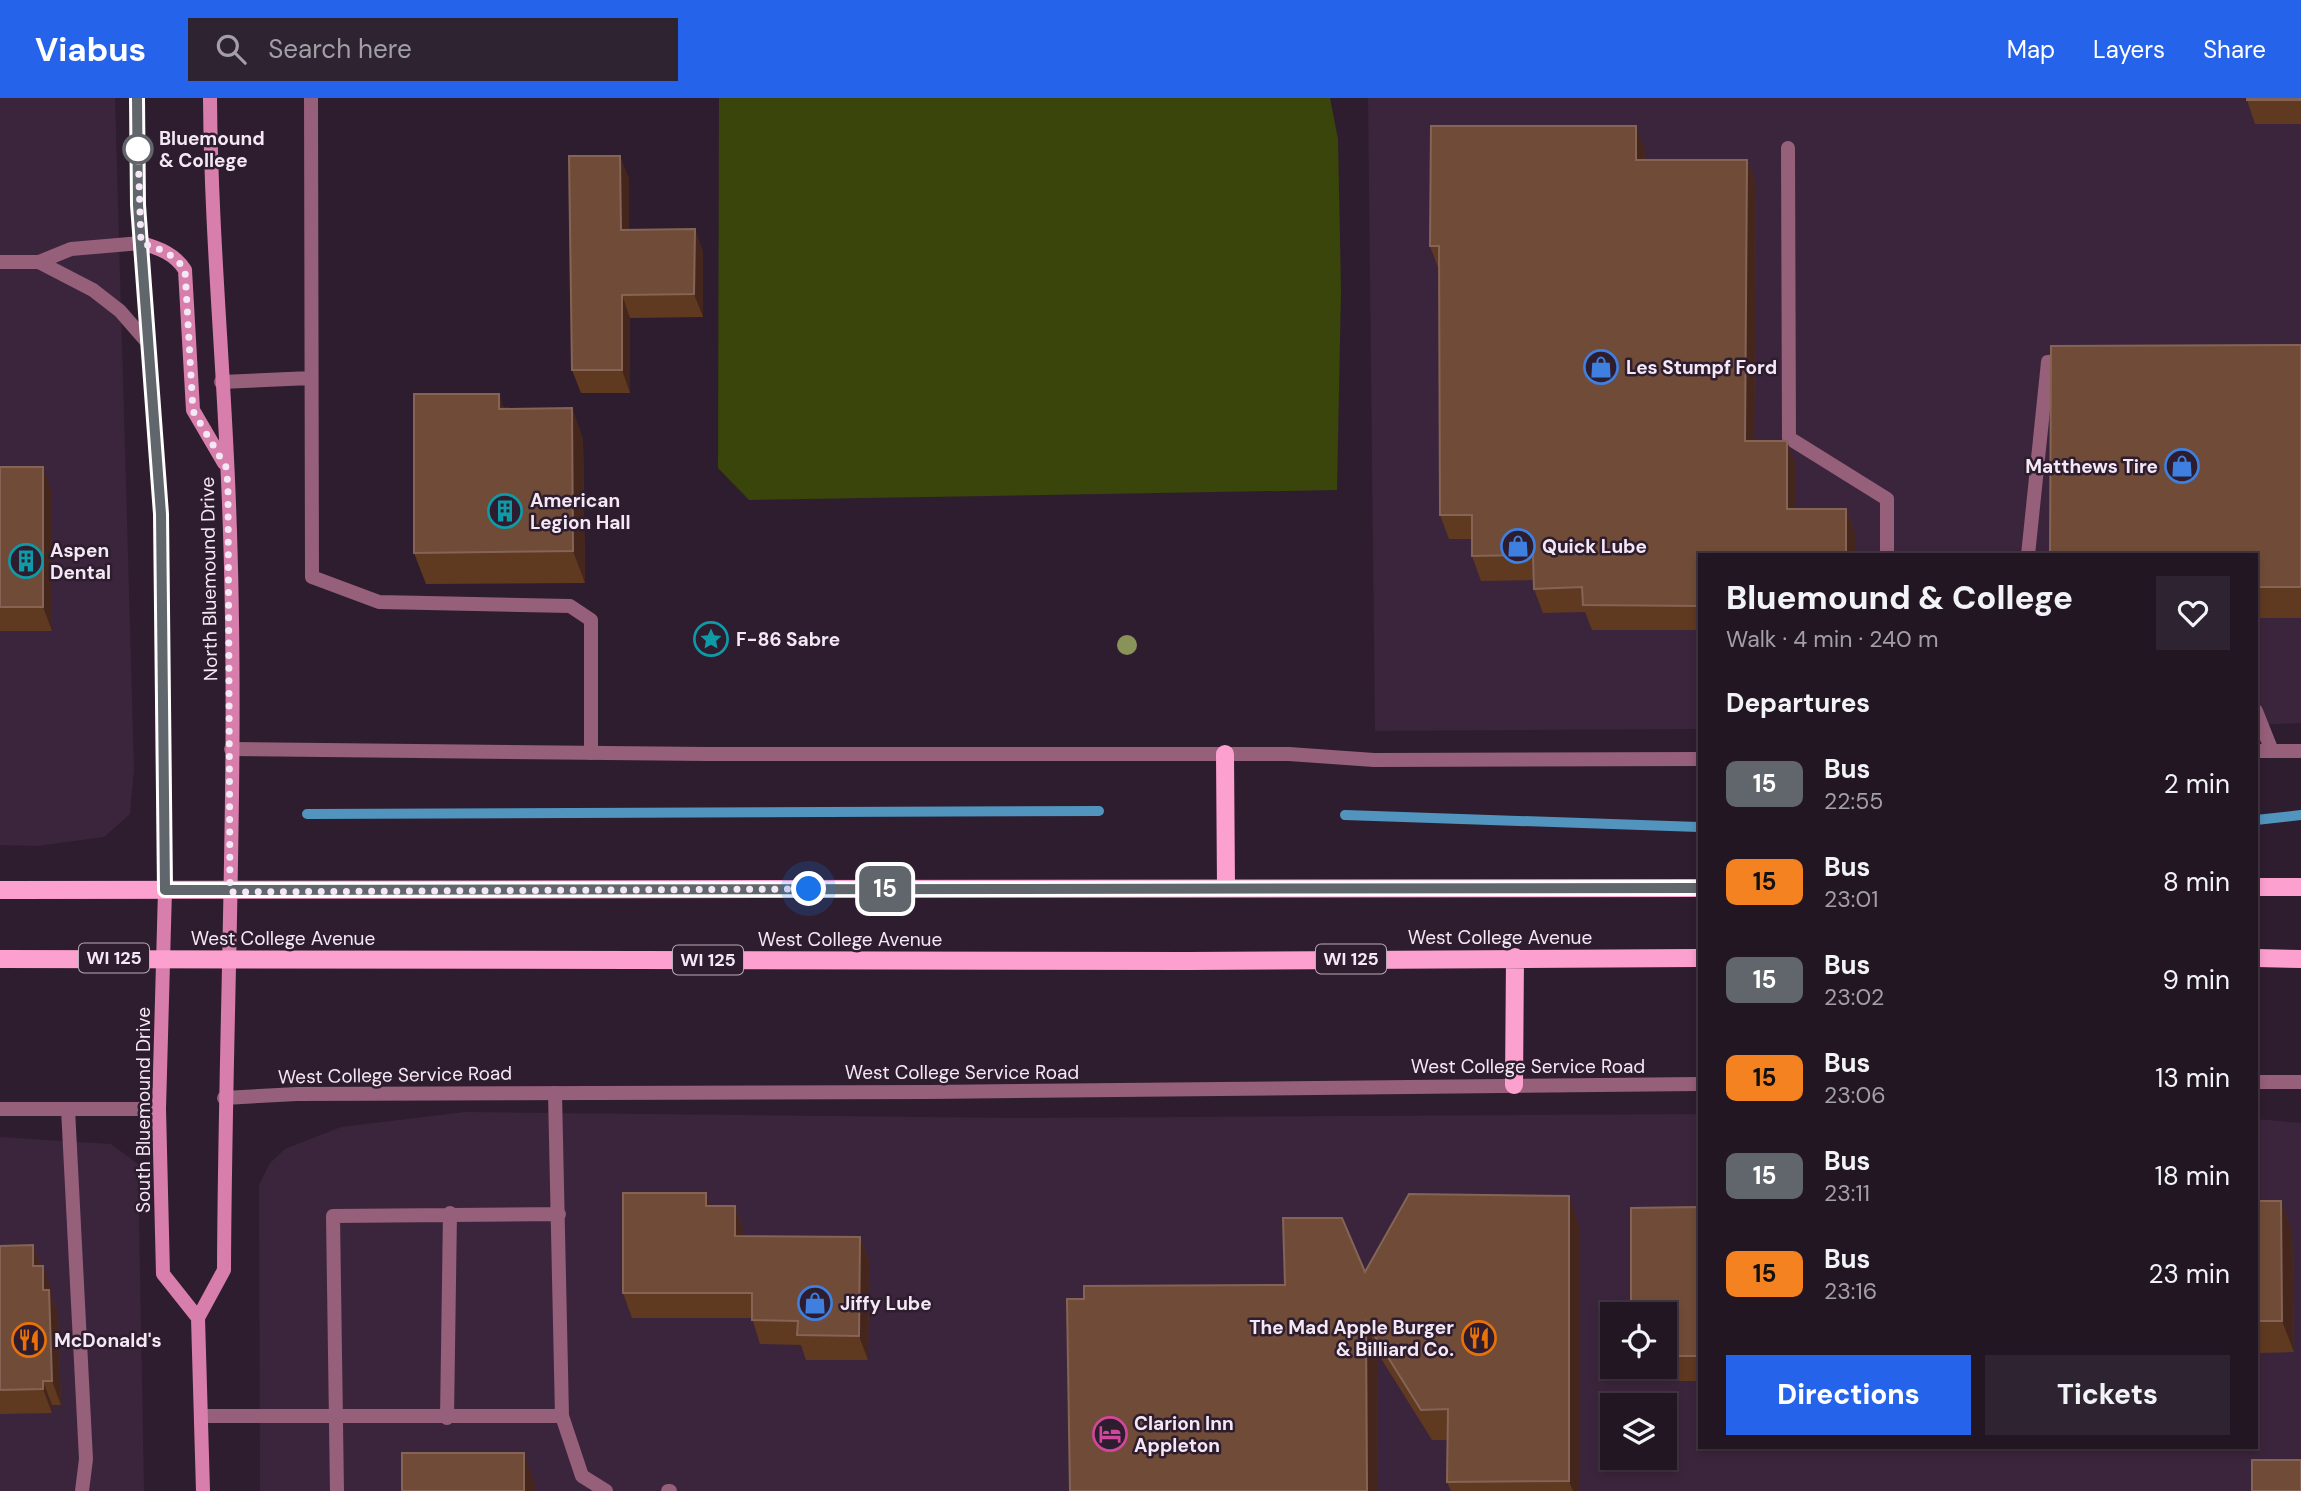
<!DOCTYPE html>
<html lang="en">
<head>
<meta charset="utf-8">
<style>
	:root { --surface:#221623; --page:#2e2330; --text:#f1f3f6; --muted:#a29fa6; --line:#3f3541; --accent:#2563eb }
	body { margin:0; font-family:"DM Sans",sans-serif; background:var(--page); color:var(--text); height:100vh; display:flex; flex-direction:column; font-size:26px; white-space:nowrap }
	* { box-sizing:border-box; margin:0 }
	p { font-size:23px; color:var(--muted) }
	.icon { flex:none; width:38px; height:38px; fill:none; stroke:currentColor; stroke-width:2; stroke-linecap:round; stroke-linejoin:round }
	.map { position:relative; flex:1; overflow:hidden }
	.details { position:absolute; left:1698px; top:455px; width:560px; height:896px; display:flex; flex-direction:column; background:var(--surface); border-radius:0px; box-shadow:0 4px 10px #0003,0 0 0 2px var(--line) }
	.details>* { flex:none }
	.badge { padding:0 14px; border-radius:10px; font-size:24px; line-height:46px }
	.fabs { position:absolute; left:1600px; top:1204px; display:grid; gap:14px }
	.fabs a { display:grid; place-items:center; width:77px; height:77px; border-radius:0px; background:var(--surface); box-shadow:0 4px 10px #0003,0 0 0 2px var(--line); font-size:35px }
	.you { position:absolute; width:35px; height:35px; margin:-18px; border:5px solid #fff; border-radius:50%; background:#1a73e8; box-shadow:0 0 0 10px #1a73e833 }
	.map>.badge { position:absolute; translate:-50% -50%; box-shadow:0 0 0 4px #fff }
	h2 { padding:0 28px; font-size:26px; line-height:63px }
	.round { display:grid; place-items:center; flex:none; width:74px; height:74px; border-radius:0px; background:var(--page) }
	.head { display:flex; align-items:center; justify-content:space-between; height:119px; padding:0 28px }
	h1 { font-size:33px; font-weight:800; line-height:52px }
	.button { display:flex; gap:14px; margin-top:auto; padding:14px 28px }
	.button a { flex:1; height:80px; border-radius:0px; background:var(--accent); color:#fff; font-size:28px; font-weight:800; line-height:80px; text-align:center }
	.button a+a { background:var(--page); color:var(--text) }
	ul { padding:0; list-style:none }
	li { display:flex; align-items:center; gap:21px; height:98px; padding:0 28px }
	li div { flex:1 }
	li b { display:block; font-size:26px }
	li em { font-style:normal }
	li .badge { min-width:77px; font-weight:700; text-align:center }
	header { display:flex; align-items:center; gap:42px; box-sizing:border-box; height:98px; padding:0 35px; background:var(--accent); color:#fff }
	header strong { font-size:33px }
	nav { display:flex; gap:38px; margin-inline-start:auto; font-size:24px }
	.search { width:490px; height:63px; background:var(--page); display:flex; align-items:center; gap:18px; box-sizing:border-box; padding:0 24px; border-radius:0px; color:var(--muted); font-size:26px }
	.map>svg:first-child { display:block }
	.built { fill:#3b253c; fill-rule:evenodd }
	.green { fill:#39450b }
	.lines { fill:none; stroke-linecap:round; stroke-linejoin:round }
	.stream { stroke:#5194be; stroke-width:10 }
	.service { stroke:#965f7a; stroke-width:14 }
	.minor { stroke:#965f7a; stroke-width:14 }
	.tertiary { stroke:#965f7a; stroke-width:14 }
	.secondary { stroke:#d77eac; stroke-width:14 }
	.primary { stroke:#fca0cf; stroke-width:18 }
	.tree { fill:#899258 }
	.wall { fill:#603921 }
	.shaded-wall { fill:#45261d }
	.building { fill:#704c38; stroke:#856455; stroke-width:2 }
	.line-casing { stroke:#fff; stroke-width:16 }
	.line { stroke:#61666c; stroke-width:10 }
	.walk { stroke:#f4e8f5; stroke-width:7; stroke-dasharray:0 12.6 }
	.stop-dot { fill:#fff; stroke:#61666c; stroke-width:3.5 }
	.labels { text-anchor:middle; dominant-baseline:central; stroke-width:5; stroke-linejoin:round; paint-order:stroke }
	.shield { fill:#2e1d2f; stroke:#b9abba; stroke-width:2 }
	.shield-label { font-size:18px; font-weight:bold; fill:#f4e8f5 }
	.stop-label { font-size:19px; font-weight:bold; fill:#f4e8f5; stroke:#2e1d2f; text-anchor:start }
	.poi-label { font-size:19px; font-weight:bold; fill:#f4e8f5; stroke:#2e1d2f; text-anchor:start }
	.street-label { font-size:19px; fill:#f4e8f5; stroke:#2e1d2f }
</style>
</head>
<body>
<header>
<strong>Viabus</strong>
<div class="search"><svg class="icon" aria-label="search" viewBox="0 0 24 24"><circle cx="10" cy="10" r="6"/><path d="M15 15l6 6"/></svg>Search here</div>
<nav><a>Map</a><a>Layers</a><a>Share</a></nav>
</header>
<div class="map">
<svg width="2301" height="1393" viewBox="0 0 2301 1393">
	<rect width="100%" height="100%" fill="#2e1d2f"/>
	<path class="built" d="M0 0H115L134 670 130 716 104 739 37 748 0 747Z
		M1368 0H2301V625L2256 627V457H1699V631L1375 633Z
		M465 1014 1014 1020 1699 1016V1349H2256V1021L2301 1025V1393H260L259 1087 270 1065 285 1051 341 1029ZM1612 1216H1664V1269H1612ZM1612 1307H1664V1360H1612Z
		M0 1039 111 1046 138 1066 144 1393H0Z"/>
	<path class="green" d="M719 0H1330L1338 41 1341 192 1337 392 749 402 718 370Z"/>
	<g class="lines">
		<path class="stream" d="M307 716 1099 713
			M1345 717 1699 729
			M2256 722 2301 717"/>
		<path class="service" d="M311 0 312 479 379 504 570 508 591 522V655
			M1788 50 1789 340 1887 401V457
			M221 284 311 280
			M2028 457 2048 264 2069 262
			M2256 613 2272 653
			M555 995 562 1318
			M68 1011 86 1361 82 1393
			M201 1318H562L582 1378 606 1393
			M447 1320 450 1115
			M337 1393 333 1118 559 1116
			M668 1393H670"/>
		<path class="minor" d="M0 164H39L71 151 141 145
			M39 164 93 192 120 213 147 244
			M231 651 706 656H1289L1374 662 1699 661
			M2256 653H2301"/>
		<path class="tertiary" d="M2256 984H2301
			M224 1000 297 996 928 994 1699 986
			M0 1011H159"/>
		<path class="secondary" d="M137 0 138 108 161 416 165 792 159 1011 163 1176 198 1220
			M141 145C159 150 175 156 185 172L193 312 224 365
			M203 1393 198 1220 224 1172C225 917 239 661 229 406 224 270 211 136 210 0"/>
		<path class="primary" d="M1225 656 1226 789
			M2256 789H2301
			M0 792 1699 790
			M2256 860 2301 861
			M0 861 1188 863 1699 860
			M1514 987 1515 859"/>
	</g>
	<circle class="tree" cx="1127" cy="547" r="10"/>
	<path class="wall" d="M2301 0V26H2255L2247 2Z
		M1645 52V62H1747L1756 86 1754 343 1796 367V411H1846L1855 436V457H1699V532H1592L1585 514 1543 515 1534 491V482L1481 483 1472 458V441H1449L1440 417 1439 172 1430 148Z
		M629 80V132L703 153V219L630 220V295H581L572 272Z
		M2301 247V520H2256V457Z
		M572 310 583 342 585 485 426 486 414 455Z
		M0 369 52 394V533H0Z
		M2256 1103H2281L2292 1134 2294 1254 2260 1255V1269H2256Z
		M711 1108H735L743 1132V1138L860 1139 869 1163 868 1262H806L801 1247 760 1246 752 1220H632L623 1195Z
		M1699 1109V1283H1640L1635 1269H1664V1216Z
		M1580 1129V1393H1451L1447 1384 1448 1342H1432L1377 1254 1378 1393H1070L1084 1201 1285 1187 1365 1174Z
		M33 1147 41 1168 52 1192V1199L58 1216 61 1307H52V1315L0 1316V1148Z"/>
	<path class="shaded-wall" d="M1636 28 1645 52 1644 86 1636 62Z
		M620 58 629 80V155L621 132Z
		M1747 62 1756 86 1754 367 1745 343Z
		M695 131 703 153V219L694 196Z
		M622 197 630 220V295L622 272Z
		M499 296 510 327 499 311Z
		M572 310 583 342 585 485 573 453Z
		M1787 343 1796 367V435L1787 411Z
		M43 369 52 394V533L43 509Z
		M1846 411 1855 436V457H1846Z
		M706 1095 715 1119 706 1108Z
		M1569 1098 1580 1129V1393H1573L1569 1383Z
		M2281 1103 2292 1134 2294 1254 2282 1223Z
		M735 1108 743 1132V1162L735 1138Z
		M860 1139 869 1163 868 1262 859 1238Z
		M33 1147 42 1171 33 1168Z
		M43 1168 52 1192V1199L58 1216 61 1307 52 1283 43 1192Z
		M1366 1224 1377 1254 1378 1393H1367Z
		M2256 1244 2260 1255V1269L2256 1258Z
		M43 1283 52 1307V1315L43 1291Z
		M524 1355 535 1386V1393H524Z"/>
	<path class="building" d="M2247 0H2301V2H2247Z
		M1431 28H1636V62H1747L1745 343H1787V411H1846V457H1699V508L1583 507 1582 489 1534 491 1533 457 1472 458V417H1440L1439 148H1430Z
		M569 58H620L621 132 695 131 694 196 622 197V272H572Z
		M2301 247V489H2256V457H2050L2051 248Z
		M414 296H499V311L572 310 573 453 414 455Z
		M0 369H43V509H0Z
		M623 1095H706V1108H735V1138L860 1139 859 1238 797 1237 798 1223 752 1222V1195H623Z
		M1409 1096 1569 1098V1383L1447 1384 1448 1311 1421 1312 1366 1224 1367 1393H1070L1067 1201H1084V1188L1285 1187 1283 1120H1342L1365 1174Z
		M2256 1103H2281L2282 1223H2256Z
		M1699 1109V1258H1664V1216H1631V1110Z
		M33 1147V1168H43V1192H49L52 1283H43V1291L0 1292V1148Z
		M402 1355H524V1393H402Z
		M2252 1362H2301V1393H2252Z"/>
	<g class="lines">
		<g class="line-casing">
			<path id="line" d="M137 0 138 107 161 416 165 792 1699 790"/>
		</g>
		<use href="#line" class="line"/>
		<path class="walk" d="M138 51 141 145C159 150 174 156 185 172L193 313 226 369 228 387 230 794 809 791"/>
	</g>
	<defs>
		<g id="shop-ring" transform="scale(1.75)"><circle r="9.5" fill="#2e1d2f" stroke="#3f7fe0" stroke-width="1.5"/><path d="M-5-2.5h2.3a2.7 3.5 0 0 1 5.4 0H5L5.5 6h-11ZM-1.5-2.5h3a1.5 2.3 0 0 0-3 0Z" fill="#3f7fe0"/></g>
		<g id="building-ring" transform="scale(1.75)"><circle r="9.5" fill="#2e1d2f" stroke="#0f9aa8" stroke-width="1.5"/><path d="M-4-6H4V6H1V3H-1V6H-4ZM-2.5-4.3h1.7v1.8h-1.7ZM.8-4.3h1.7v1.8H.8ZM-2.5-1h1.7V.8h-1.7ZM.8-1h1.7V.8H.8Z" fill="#0f9aa8"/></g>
		<g id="sight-ring" transform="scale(1.75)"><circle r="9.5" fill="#2e1d2f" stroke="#0f9aa8" stroke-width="1.5"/><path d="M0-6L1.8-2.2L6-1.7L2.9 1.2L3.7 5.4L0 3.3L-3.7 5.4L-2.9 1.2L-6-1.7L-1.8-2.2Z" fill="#0f9aa8"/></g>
		<g id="restaurant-ring" transform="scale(1.75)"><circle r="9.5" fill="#2e1d2f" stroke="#e8710a" stroke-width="1.5"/><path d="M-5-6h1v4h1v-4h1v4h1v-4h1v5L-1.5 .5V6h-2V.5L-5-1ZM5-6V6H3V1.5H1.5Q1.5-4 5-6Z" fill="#e8710a"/></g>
		<g id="hotel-ring" transform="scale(1.75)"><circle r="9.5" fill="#2e1d2f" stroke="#d1479c" stroke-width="1.5"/><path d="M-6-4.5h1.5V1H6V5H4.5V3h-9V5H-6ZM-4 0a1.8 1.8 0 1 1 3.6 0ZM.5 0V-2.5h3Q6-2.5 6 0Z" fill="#d1479c"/></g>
	</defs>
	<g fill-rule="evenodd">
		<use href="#shop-ring" x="1601" y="269"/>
		<use href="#shop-ring" x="2182" y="368"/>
		<use href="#building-ring" x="505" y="413"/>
		<use href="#shop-ring" x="1518" y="448"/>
		<use href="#building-ring" x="26" y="463"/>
		<use href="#sight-ring" x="711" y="541"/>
		<use href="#shop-ring" x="815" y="1205"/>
		<use href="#restaurant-ring" x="1479" y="1240"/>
		<use href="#restaurant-ring" x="29" y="1242"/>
		<use href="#hotel-ring" x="1110" y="1336"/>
	</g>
	<circle class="stop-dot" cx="138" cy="51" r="14"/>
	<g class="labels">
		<g class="shield">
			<rect x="79" y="845.5" width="70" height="29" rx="5"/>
			<rect x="1316" y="846.5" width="70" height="29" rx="5"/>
			<rect x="673" y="847.5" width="70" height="29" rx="5"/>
		</g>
		<g class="shield-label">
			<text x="114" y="860">WI 125</text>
			<text x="1351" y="861">WI 125</text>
			<text x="708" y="862">WI 125</text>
		</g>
		<g class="stop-label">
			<text x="159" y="40">Bluemound<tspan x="159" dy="22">&amp; College</tspan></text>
		</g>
		<g class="poi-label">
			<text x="1626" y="269">Les Stumpf Ford</text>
			<text x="2158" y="368" text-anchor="end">Matthews Tire</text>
			<text x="530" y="402">American<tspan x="530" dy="22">Legion Hall</tspan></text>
			<text x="1542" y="448">Quick Lube</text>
			<text x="50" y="452">Aspen<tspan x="50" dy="22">Dental</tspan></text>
			<text x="736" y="541">F-86 Sabre</text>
			<text x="840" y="1205">Jiffy Lube</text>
			<text x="1454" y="1229" text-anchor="end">The Mad Apple Burger<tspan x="1454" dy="22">&amp; Billiard Co.</tspan></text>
			<text x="54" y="1242">McDonald's</text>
			<text x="1134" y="1325">Clarion Inn<tspan x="1134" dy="22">Appleton</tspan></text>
		</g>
		<g class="street-label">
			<text transform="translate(209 481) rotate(-91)">North Bluemound Drive</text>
			<text x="1500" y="839">West College Avenue</text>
			<text x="283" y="840">West College Avenue</text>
			<text x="850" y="841">West College Avenue</text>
			<text x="1528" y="968">West College Service Road</text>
			<text x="962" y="974">West College Service Road</text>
			<text transform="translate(395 977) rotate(-1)">West College Service Road</text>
			<text transform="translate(143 1012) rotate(-90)">South Bluemound Drive</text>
		</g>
	</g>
</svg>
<div class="fabs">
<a><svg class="icon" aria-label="locate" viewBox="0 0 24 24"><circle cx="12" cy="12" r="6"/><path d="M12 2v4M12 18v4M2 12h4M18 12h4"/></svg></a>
<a><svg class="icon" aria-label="layers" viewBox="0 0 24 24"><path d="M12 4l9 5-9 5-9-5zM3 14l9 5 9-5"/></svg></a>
</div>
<div class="you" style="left:809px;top:791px"></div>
<b class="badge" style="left:885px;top:791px;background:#61666c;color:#fff">15</b>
<section class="details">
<div class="head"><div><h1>Bluemound &amp; College</h1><p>Walk · 4 min · 240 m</p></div><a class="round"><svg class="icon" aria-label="heart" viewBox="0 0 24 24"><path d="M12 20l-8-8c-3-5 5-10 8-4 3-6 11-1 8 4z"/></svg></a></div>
<h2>Departures</h2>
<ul>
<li><span class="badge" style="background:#61666c;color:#fff">15</span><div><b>Bus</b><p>22:55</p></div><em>2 min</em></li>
<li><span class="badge" style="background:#f58220;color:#111">15</span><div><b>Bus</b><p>23:01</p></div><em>8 min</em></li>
<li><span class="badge" style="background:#61666c;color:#fff">15</span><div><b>Bus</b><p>23:02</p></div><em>9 min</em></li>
<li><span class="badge" style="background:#f58220;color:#111">15</span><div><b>Bus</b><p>23:06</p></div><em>13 min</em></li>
<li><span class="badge" style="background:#61666c;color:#fff">15</span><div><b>Bus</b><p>23:11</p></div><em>18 min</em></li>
<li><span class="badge" style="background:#f58220;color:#111">15</span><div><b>Bus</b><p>23:16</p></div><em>23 min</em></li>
</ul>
<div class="button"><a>Directions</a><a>Tickets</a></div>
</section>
</div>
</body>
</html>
